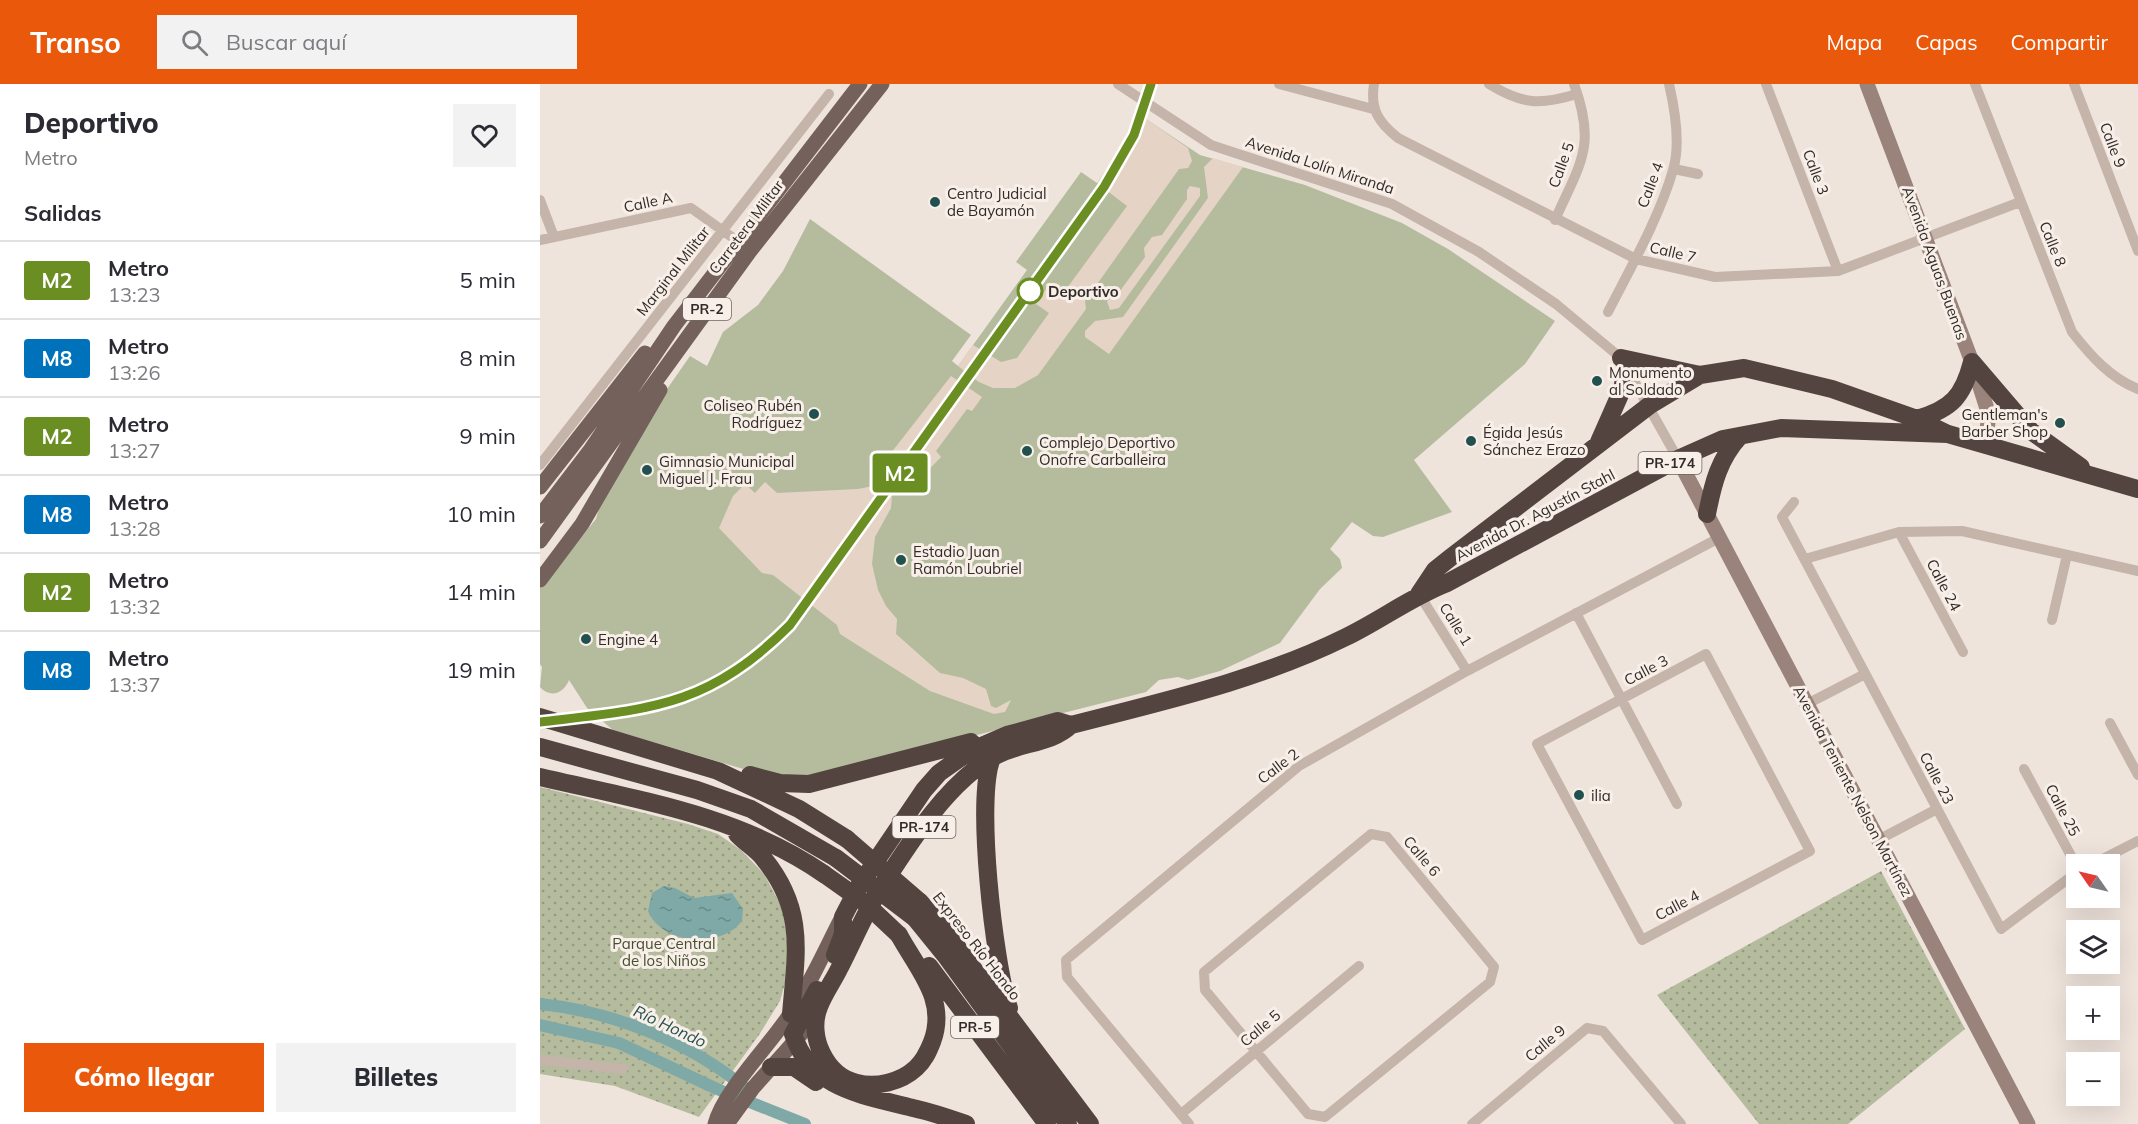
<!DOCTYPE html>
<html lang="es">
<head>
<meta charset="utf-8">
<style>
	:root { --surface:#fff; --page:#f2f2f3; --text:#2b2b33; --muted:#7c7c81; --line:#e1e1e2; --accent:#ea580c }
	body { margin:0; font-family:Mulish,sans-serif; background:var(--page); color:var(--text); height:100vh; display:flex; flex-direction:column; font-size:22px; white-space:nowrap }
	* { box-sizing:border-box; margin:0 }
	p { font-size:20px; color:var(--muted) }
	.icon { flex:none; width:33px; height:33px; fill:none; stroke:currentColor; stroke-width:2; stroke-linecap:round; stroke-linejoin:round }
	.map { position:relative; flex:1; overflow:hidden }
	.drawer { display:flex; flex-direction:column; background:var(--surface); width:540px }
	.drawer>* { flex:none }
	.badge { padding:0 12px; border-radius:4px; font-size:21px; line-height:39px }
	.needle { width:39px; rotate:304deg }
	.tools { position:absolute; left:1526px; top:770px; display:grid; gap:12px }
	.tools a { display:grid; place-items:center; width:54px; height:54px; border-radius:0px; background:var(--surface); box-shadow:0 6px 24px #0002; font-size:30px }
	.map>.badge { position:absolute; translate:-50% -50%; box-shadow:0 0 0 3px #fff }
	h2 { padding:0 24px; font-size:22px; line-height:54px }
	.round { display:grid; place-items:center; flex:none; width:63px; height:63px; border-radius:0px; background:var(--page) }
	.head { display:flex; align-items:center; justify-content:space-between; height:102px; padding:0 24px }
	h1 { font-size:28px; font-weight:800; line-height:45px }
	.primary-button { display:flex; gap:12px; margin-top:auto; padding:12px 24px }
	.primary-button a { flex:1; height:69px; border-radius:0px; background:var(--accent); color:#fff; font-size:24px; font-weight:800; line-height:69px; text-align:center }
	.primary-button a+a { background:var(--page); color:var(--text) }
	ul { padding:0; list-style:none }
	li { display:flex; align-items:center; gap:18px; height:78px; padding:0 24px; border-top:2px solid var(--line) }
	li div { flex:1 }
	li b { display:block; font-size:22px }
	li em { font-style:normal }
	li .badge { min-width:66px; font-weight:700; text-align:center }
	header { display:flex; align-items:center; gap:36px; box-sizing:border-box; height:84px; padding:0 30px; background:var(--accent); color:#fff }
	header strong { font-size:28px }
	nav { display:flex; gap:33px; margin-inline-start:auto; font-size:21px }
	.search { width:420px; height:54px; background:var(--page); display:flex; align-items:center; gap:15px; box-sizing:border-box; padding:0 21px; border-radius:0px; color:var(--muted); font-size:22px }
	main { display:flex; flex:1; min-height:0 }
	.map>svg:first-child { display:block }
	.grass { fill:#b5bc9e }
	.park { fill:url(#park-dots) }
	.plaza { fill:#e5d4c5 }
	.water { fill:url(#water-ripples) }
	.lines { fill:none; stroke-linecap:round; stroke-linejoin:round }
	.canal { stroke:#7ea9a6; stroke-width:12 }
	.street { stroke:#c5b4a9; stroke-width:10 }
	.secondary { stroke:#99837b; stroke-width:15 }
	.primary { stroke:#74615b; stroke-width:15 }
	.highway { stroke:#534440; stroke-width:18 }
	.rail { stroke:#332b28; stroke-width:3; stroke-dasharray:1.5 4.5; stroke-linecap:butt }
	.highway-bridge { stroke:#534440; stroke-width:18 }
	.line-casing { stroke:#fff; stroke-width:14 }
	.line { stroke:#6b8e23; stroke-width:9 }
	.poi-dot { fill:#22504f; stroke:#f7efe8; stroke-width:2 }
	.stop-dot { fill:#fff; stroke:#6b8e23; stroke-width:3 }
	.labels { text-anchor:middle; dominant-baseline:central; stroke-width:6; stroke-linejoin:round; paint-order:stroke }
	.shield { fill:#f7efe8; stroke:#6e6662; stroke-width:1.5 }
	.shield-label { font-size:14px; font-weight:bold; fill:#332b28 }
	.street-label { font-size:15px; fill:#332b28; stroke:#f7efe8 }
	.poi-label { font-size:15px; fill:#332b28; stroke:#f7efe8; text-anchor:start }
	.stop-label { font-size:15px; font-weight:bold; fill:#332b28; stroke:#f7efe8; text-anchor:start }
	.park-label { font-size:15px; fill:#464f2f; stroke:#f7efe8 }
	.water-label { font-size:16px; font-style:italic; fill:#22504f; stroke:#f7efe8 }
</style>
</head>
<body>
<header>
<strong>Transo</strong>
<div class="search"><svg class="icon" aria-label="search" viewBox="0 0 24 24"><circle cx="10" cy="10" r="6"/><path d="M15 15l6 6"/></svg>Buscar aquí</div>
<nav><a>Mapa</a><a>Capas</a><a>Compartir</a></nav>
</header>
<main>
<section class="drawer">
<div class="head"><div><h1>Deportivo</h1><p>Metro</p></div><a class="round"><svg class="icon" aria-label="heart" viewBox="0 0 24 24"><path d="M12 20l-8-8c-3-5 5-10 8-4 3-6 11-1 8 4z"/></svg></a></div>
<h2>Salidas</h2>
<ul>
<li><span class="badge" style="background:#6b8e23;color:#fff">M2</span><div><b>Metro</b><p>13:23</p></div><em>5 min</em></li>
<li><span class="badge" style="background:#0072bc;color:#fff">M8</span><div><b>Metro</b><p>13:26</p></div><em>8 min</em></li>
<li><span class="badge" style="background:#6b8e23;color:#fff">M2</span><div><b>Metro</b><p>13:27</p></div><em>9 min</em></li>
<li><span class="badge" style="background:#0072bc;color:#fff">M8</span><div><b>Metro</b><p>13:28</p></div><em>10 min</em></li>
<li><span class="badge" style="background:#6b8e23;color:#fff">M2</span><div><b>Metro</b><p>13:32</p></div><em>14 min</em></li>
<li><span class="badge" style="background:#0072bc;color:#fff">M8</span><div><b>Metro</b><p>13:37</p></div><em>19 min</em></li>
</ul>
<div class="primary-button"><a>Cómo llegar</a><a>Billetes</a></div>
</section>
<div class="map">
<svg width="1598" height="1040" viewBox="0 0 1598 1040">
	<defs>
		<pattern id="park-dots" width="8" height="8" patternUnits="userSpaceOnUse" patternTransform="scale(1.5)"><rect width="8" height="8" fill="#b5bc9e"/><path d="M2 2h.1M6 6h.1" fill="none" stroke="#949981" stroke-width="1.8" stroke-linecap="round"/></pattern>
		<pattern id="water-ripples" width="26" height="14" patternUnits="userSpaceOnUse" patternTransform="scale(1.5)"><rect width="26" height="14" fill="#7ea9a6"/><path d="M2 4q2-2 4 0t4 0M15 11q2-2 4 0t4 0" fill="none" stroke="#688a87"/></pattern>
	</defs>
	<rect width="100%" height="100%" fill="#efe4dc"/>
	<path class="grass" d="M603 33 660 71 765 101 862 139 908 165 1015 237 985 280 874 376 912 428 843 453 833 452 812 438 790 465 800 475 802 484 780 505 740 559 680 587 648 596 638 593 619 596 606 608 268 694 230 693 73 646 47 624 29 596C24 609 11 615 0 603L2 583 0 580V504L56 435 59 424 116 321 150 272 167 282 183 248 218 221 243 187 270 135 431 251 412 277 418 282 487 186 476 178 541 88 557 99Z"/>
	<path class="park" d="M0 703 148 740 178 750 201 766 224 790 246 831 248 889 240 917 219 951 159 1033 75 1002 0 990Z
		M1341 787 1425 945 1308 1040H1219L1117 911Z"/>
	<path class="plaza" d="M603 33 648 64 652 77 648 84 639 85 545 217 546 225 498 291 475 304H453L439 298 418 282 433 261 461 278 477 274 509 229 496 220 508 202 522 211 587 122 557 99Z
		M673 74 703 83 569 270 545 253V247L555 237 583 233 668 114 664 83Z
		M650 102 660 104V112L579 224 570 226 567 217 577 211 605 173 604 164 612 153 622 151 647 115V106Z
		M411 292 442 313 432 327 427 325 396 367 401 373 374 401H360L352 410 351 424 335 453 332 480 338 506 346 522 357 535 356 550 400 589 423 594 446 605 451 622 456 624 471 616 465 628 454 630 390 607 300 550 297 541 233 491 222 489 179 444 193 412 205 400 215 409 225 398 237 409 318 405 343 400 350 392 351 369Z"/>
	<path class="water" d="M124 802 135 804 154 814 192 809 203 825 202 837C181 865 122 861 108 827L112 809Z"/>
	<g class="lines">
		<path class="canal" d="M0 920C71 927 149 958 204 1003
			M0 941 79 959 177 1005 265 1040"/>
		<path class="street" d="M578 0 671 61 852 120 939 168 1016 220 1081 274 1138 375
			M739 0 833 25
			M834 0C830 25 838 38 858 54L1096 175 1175 193 1298 187 1480 118
			M949 0C983 21 1001 21 1037 10
			M1226 0 1298 187
			M1435 0 1532 248C1550 271 1570 294 1598 305
			M1534 0 1598 167
			M1134 85 1158 90
			M0 116 14 153
			M1015 136C1040 79 1057 63 1034 0
			M0 156 151 124 203 161
			M1068 228C1090 185 1120 132 1133 86 1141 60 1135 26 1129 0
			M0 381 289 10
			M1254 418 1242 433 1461 845 1536 789
			M1359 448 1423 568
			M1265 475 1359 448 1422 447 1598 487
			M879 510 927 587
			M1036 529 1137 720
			M1512 536 1527 471
			M1166 570 1270 767 1102 856 997 660Z
			M1267 620 1325 590
			M1570 639 1598 691
			M1484 685 1536 781
			M831 750 847 753 954 883 950 898 785 1033 768 1030 665 906 664 888Z
			M1338 756 1397 725
			M1553 780 1598 757
			M0 976 83 985
			M641 1030 819 882
			M649 1040 527 893 526 876 759 682 927 587 1179 454
			M932 1040 1047 944 1063 947 1141 1040"/>
		<path class="secondary" d="M1327 0 1432 278 1449 331 1445 360
			M1138 375 1488 1040"/>
		<path class="primary" d="M0 403 105 269
			M0 432 51 365 134 242 320 0
			M0 457 210 167 342 0
			M0 496 42 440 120 306
			M175 1040C183 1008 229 962 248 933 269 903 284 868 301 835
			M187 1040 213 1004 261 950"/>
		<path class="highway" d="M1081 274 1160 291
			M1432 278 1491 347 1541 383
			M1377 335C1412 325 1423 312 1432 278
			M1059 358 1082 306 1086 284
			M1167 430C1173 399 1179 375 1200 352
			M879 510 895 486 910 474 1110 321 1160 291 1204 284 1292 305 1377 335 1408 350 1598 405
			M0 633 178 687 259 725 307 755
			M0 663 157 706 211 725 296 774
			M452 674C435 714 454 879 469 924
			M210 691 240 699 269 700 431 658
			M0 693C98 716 199 731 284 790
			M197 750C205 759 217 765 224 775 266 827 256 869 251 930
			M380 818 399 839 550 1040
			M375 834 405 871 528 1040
			M359 851C378 886 408 916 392 958 388 968 384 977 376 984 361 998 336 1004 317 999 286 992 267 952 279 923 284 909 294 896 300 883 314 856 325 828 342 802 370 758 410 695 457 671 482 658 511 660 531 641 624 617 719 596 806 553 841 536 871 513 907 499L1138 375 1183 355 1241 344 1408 350
			M295 871 303 850V833L319 802 384 706 399 689 430 667 467 651 518 637 531 641
			M389 882 507 1040
			M277 906 253 950C271 1006 324 1011 373 1024 391 1028 409 1034 426 1040
			M231 983H254L276 998"/>
		<path class="rail" d="M0 638C107 626 171 621 250 541L564 103 594 51 611 0"/>
		<path class="highway-bridge" d="M307 755 380 818
			M296 774 375 834
			M284 790 325 819 359 851"/>
	</g>
	<g class="lines">
		<g class="line-casing">
			<path id="line" d="M0 638C110 625 167 624 250 541L564 103 594 51 611 0"/>
		</g>
		<use href="#line" class="line"/>
	</g>
	<g class="poi-dot">
		<circle cx="395" cy="118" r="6"/>
		<circle cx="1057" cy="297" r="6"/>
		<circle cx="274" cy="330" r="6"/>
		<circle cx="1520" cy="339" r="6"/>
		<circle cx="931" cy="357" r="6"/>
		<circle cx="487" cy="367" r="6"/>
		<circle cx="107" cy="386" r="6"/>
		<circle cx="361" cy="476" r="6"/>
		<circle cx="46" cy="555" r="6"/>
		<circle cx="1039" cy="711" r="6"/>
	</g>
	<circle class="stop-dot" cx="490" cy="207" r="12"/>
	<g class="labels">
		<g class="shield">
			<rect x="143" y="214" width="48" height="22" rx="4.5"/>
			<rect x="1098.5" y="368" width="63" height="22" rx="4.5"/>
			<rect x="352.5" y="732" width="63" height="22" rx="4.5"/>
			<rect x="411" y="932" width="48" height="22" rx="4.5"/>
		</g>
		<g class="shield-label">
			<text x="167" y="225">PR-2</text>
			<text x="1130" y="379">PR-174</text>
			<text x="384" y="743">PR-174</text>
			<text x="435" y="943">PR-5</text>
		</g>
		<g class="street-label">
			<text transform="translate(1573 61) rotate(69)">Calle 9</text>
			<text transform="translate(780 81) rotate(18)">Avenida Lolín Miranda</text>
			<text transform="translate(1021 81) rotate(-70)">Calle 5</text>
			<text transform="translate(1276 88) rotate(69)">Calle 3</text>
			<text transform="translate(1110 101) rotate(-69)">Calle 4</text>
			<text transform="translate(108 118) rotate(-12)">Calle A</text>
			<text transform="translate(206 143) rotate(-53)">Carretera Militar</text>
			<text transform="translate(1513 160) rotate(68)">Calle 8</text>
			<text transform="translate(1133 168) rotate(13)">Calle 7</text>
			<text transform="translate(1395 179) rotate(70)">Avenida Aguas Buenas</text>
			<text transform="translate(133 187) rotate(-52)">Marginal Militar</text>
			<text transform="translate(995 431) rotate(-28)">Avenida Dr. Agustín Stahl</text>
			<text transform="translate(1404 501) rotate(62)">Calle 24</text>
			<text transform="translate(916 540) rotate(58)">Calle 1</text>
			<text transform="translate(1106 586) rotate(-28)">Calle 3</text>
			<text transform="translate(738 682) rotate(-37)">Calle 2</text>
			<text transform="translate(1397 694) rotate(62)">Calle 23</text>
			<text transform="translate(1313 707) rotate(62)">Avenida Teniente Nelson Martínez</text>
			<text transform="translate(1523 726) rotate(62)">Calle 25</text>
			<text transform="translate(882 772) rotate(50)">Calle 6</text>
			<text transform="translate(1137 821) rotate(-28)">Calle 4</text>
			<text transform="translate(437 862) rotate(52)">Expreso Río Hondo</text>
			<text transform="translate(720 944) rotate(-40)">Calle 5</text>
			<text transform="translate(1005 959) rotate(-40)">Calle 9</text>
		</g>
		<g class="poi-label">
			<text x="407" y="109">Centro Judicial<tspan x="407" dy="17">de Bayamón</tspan></text>
			<text x="1069" y="288">Monumento<tspan x="1069" dy="17">al Soldado</tspan></text>
			<text x="262" y="321" text-anchor="end">Coliseo Rubén<tspan x="262" dy="17">Rodríguez</tspan></text>
			<text x="1508" y="330" text-anchor="end">Gentleman's<tspan x="1508" dy="17">Barber Shop</tspan></text>
			<text x="943" y="348">Égida Jesús<tspan x="943" dy="17">Sánchez Erazo</tspan></text>
			<text x="499" y="358">Complejo Deportivo<tspan x="499" dy="17">Onofre Carballeira</tspan></text>
			<text x="119" y="377">Gimnasio Municipal<tspan x="119" dy="17">Miguel J. Frau</tspan></text>
			<text x="373" y="467">Estadio Juan<tspan x="373" dy="17">Ramón Loubriel</tspan></text>
			<text x="58" y="555">Engine 4</text>
			<text x="1051" y="711">ilia</text>
		</g>
		<g class="stop-label">
			<text x="508" y="207">Deportivo</text>
		</g>
		<g class="park-label">
			<text x="124" y="859">Parque Central<tspan x="124" dy="17">de los Niños</tspan></text>
		</g>
		<g class="water-label">
			<text transform="translate(130 942) rotate(25)">Río Hondo</text>
		</g>
	</g>
</svg>
<div class="tools">
<a><svg class="needle" viewBox="-14 -14 28 28"><path d="M0-13l5 13h-10z" fill="#e53935"/><path d="M0 13l5-13h-10z" fill="#7c7c81"/></svg></a>
<a><svg class="icon" aria-label="layers" viewBox="0 0 24 24"><path d="M12 4l9 5-9 5-9-5zM3 14l9 5 9-5"/></svg></a>
<a>+</a>
<a>−</a>
</div>
<b class="badge" style="left:360px;top:389px;background:#6b8e23;color:#fff">M2</b>
</div>
</main>
</body>
</html>
